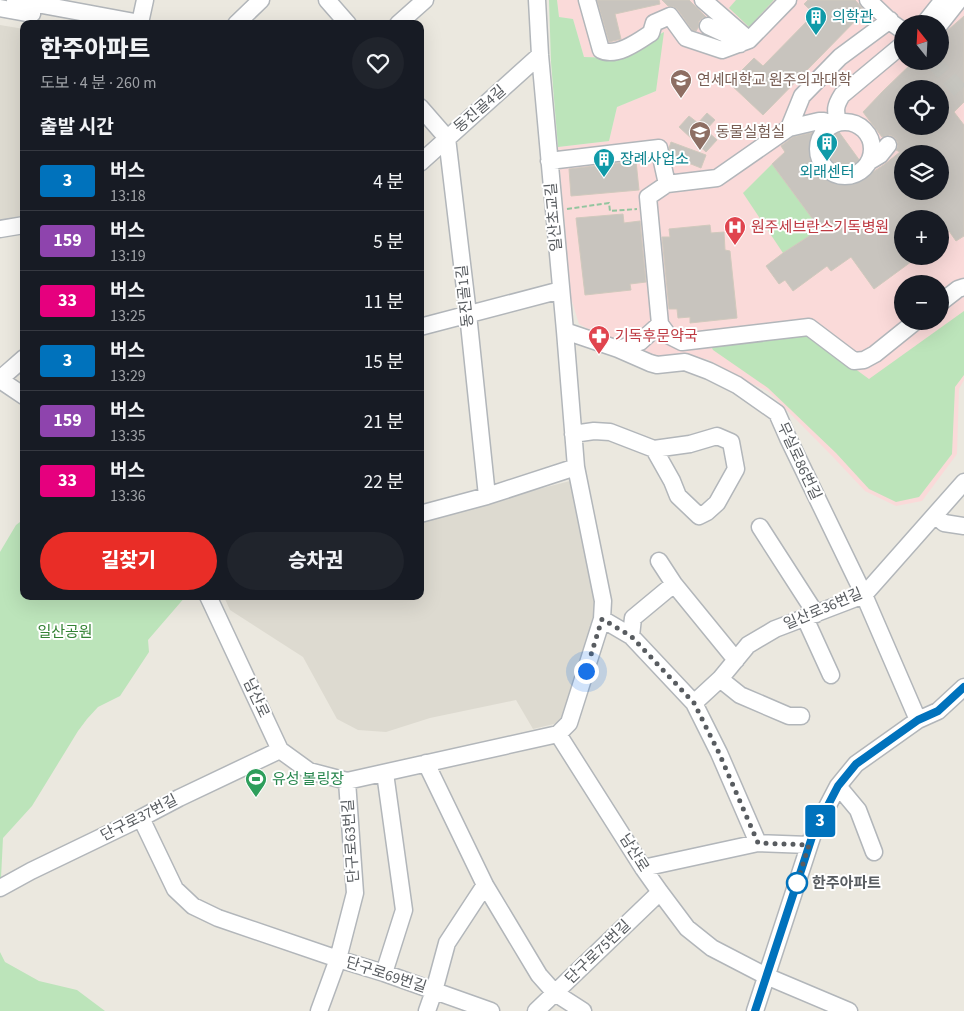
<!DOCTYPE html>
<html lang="ko">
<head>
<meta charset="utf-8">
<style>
	:root { --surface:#171b24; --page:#20242c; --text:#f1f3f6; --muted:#9ea1a6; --line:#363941; --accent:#e92d27 }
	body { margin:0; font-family:"Source Sans 3","Noto Sans KR",sans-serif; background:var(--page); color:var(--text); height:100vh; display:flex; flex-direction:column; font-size:19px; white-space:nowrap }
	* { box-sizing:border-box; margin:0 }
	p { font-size:16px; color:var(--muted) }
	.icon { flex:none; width:28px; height:28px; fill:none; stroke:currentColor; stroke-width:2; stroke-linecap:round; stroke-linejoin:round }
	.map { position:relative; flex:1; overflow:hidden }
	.details { position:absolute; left:20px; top:20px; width:404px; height:580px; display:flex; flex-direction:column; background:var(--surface); border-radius:10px; box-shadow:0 5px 20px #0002 }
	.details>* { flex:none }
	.badge { padding:0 10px; border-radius:4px; font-size:18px; line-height:32px }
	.needle { width:32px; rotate:342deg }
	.tools { position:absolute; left:894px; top:15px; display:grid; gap:10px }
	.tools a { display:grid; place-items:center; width:55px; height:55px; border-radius:50%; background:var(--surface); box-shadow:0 5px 20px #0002; font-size:25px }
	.you { position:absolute; width:25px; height:25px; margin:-12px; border:4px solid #fff; border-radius:50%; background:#1a73e8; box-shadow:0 0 0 8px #1a73e833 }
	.map>.badge { position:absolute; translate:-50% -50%; box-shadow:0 0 0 2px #fff }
	h2 { padding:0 20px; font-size:19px; line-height:45px }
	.round { display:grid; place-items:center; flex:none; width:52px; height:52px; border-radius:26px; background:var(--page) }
	.head { display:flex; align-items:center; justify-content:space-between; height:85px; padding:0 20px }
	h1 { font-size:24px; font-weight:800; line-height:38px }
	.button { display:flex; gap:10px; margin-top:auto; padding:10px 20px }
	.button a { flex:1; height:58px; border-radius:30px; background:var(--accent); color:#fff; font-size:20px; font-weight:800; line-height:58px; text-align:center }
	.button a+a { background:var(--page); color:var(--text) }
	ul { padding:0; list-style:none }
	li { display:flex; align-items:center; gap:15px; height:60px; padding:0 20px; border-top:1px solid var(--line) }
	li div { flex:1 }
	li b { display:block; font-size:19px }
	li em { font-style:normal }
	li .badge { min-width:55px; font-weight:700; text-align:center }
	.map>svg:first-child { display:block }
	.education { fill:#dddad0 }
	.medical { fill:#fadad9; fill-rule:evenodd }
	.green { fill:#bce4ba }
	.building { fill:#c8c4be; stroke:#d0c9bd; fill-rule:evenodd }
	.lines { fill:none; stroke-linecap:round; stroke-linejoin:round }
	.minor-tunnel { stroke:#c6c5bf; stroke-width:16; stroke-dasharray:16 8; stroke-linecap:butt }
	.minor-casing { stroke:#b2b6ba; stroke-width:19 }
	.path { stroke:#93c59f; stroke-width:2; stroke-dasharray:5 2.5; stroke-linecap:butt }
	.minor { stroke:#fff; stroke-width:16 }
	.line-casing { stroke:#fff; stroke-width:11 }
	.line { stroke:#0072bc; stroke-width:8 }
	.walk { stroke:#585c60; stroke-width:5; stroke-dasharray:0 9 }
	.stop-dot { fill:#fff; stroke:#0072bc; stroke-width:2.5 }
	.labels { text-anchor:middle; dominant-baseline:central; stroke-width:4; stroke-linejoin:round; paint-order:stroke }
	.culture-label { font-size:15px; fill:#0d838f; stroke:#fff; text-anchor:start }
	.education-label { font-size:15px; fill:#785e54; stroke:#fff; text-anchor:start }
	.street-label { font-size:15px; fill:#585c60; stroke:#fff }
	.health-label { font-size:15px; fill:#be3a42; stroke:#fff; text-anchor:start }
	.park-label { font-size:15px; fill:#348334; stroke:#fff }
	.leisure-label { font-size:15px; fill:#27864d; stroke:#fff; text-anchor:start }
	.stop-label { font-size:15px; font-weight:bold; fill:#585c60; stroke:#fff; text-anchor:start }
</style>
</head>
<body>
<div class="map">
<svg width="964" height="1011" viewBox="0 0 964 1011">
	<rect width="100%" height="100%" fill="#ebe8df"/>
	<path class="education" d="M0 25 24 29V220L0 224Z
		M570 481 600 600 562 722 533 729 516 700 430 718 386 732 358 730 337 719 303 657 230 610 225 599 231 596H420V520Z"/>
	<path class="medical" d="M557 0H964V380L959 389 957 454 922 501 896 506 865 491 833 457 768 391 741 379 707 359 686 360 645 359 579 324 571 298 558 147 609 141 617 107 656 91 663 32 615 58 584 57 573 19 559 17ZM902 24H940V61H902ZM902 89H940V126H902ZM902 154H940V191H902ZM902 219H940V256H902ZM902 284H940V321H902Z"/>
	<path class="green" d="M549 0H557L559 17 573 19 584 57 615 58 664 32 656 91 617 107 609 141 558 147 551 62Z
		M736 0H774L749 27 729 8Z
		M772 164 820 229 783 253 743 193Z
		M964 311V375L955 387 952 454 919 497 896 502 869 489 836 453 768 388 713 350 711 346 806 333 869 379Z
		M24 519V596H186L148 640 149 652 120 696 98 707 87 719 78 731 32 806 3 838 1 878 0 879V552L16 525Z
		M0 952 5 962 39 981 77 990 105 1011H0Z"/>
	<path class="building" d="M597 0H659L660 4 615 14 621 39 609 42Z
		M662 0H689L706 17 702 18 699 21 698 28 696 31 692 30 678 10 674 7 668 6Z
		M808 0H855L865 11 763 115 729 83 754 58 763 66 814 14 804 4Z
		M964 16V102L954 112 964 125V236L956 241 949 231 940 237V219H902V256H919L874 289 851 257 831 271 827 266 793 291 785 280 779 284 766 266 783 253 820 229 772 164 785 152 781 146 793 137 820 131 828 136 833 135 839 132 860 161 862 167 870 174 885 164 900 152 896 150 898 146 897 141 894 137 890 135 885 136 882 137 863 112 883 91 914 61H940V37ZM902 89H940V126H902ZM902 154H940V191H902Z
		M707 113 715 120 706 130 717 140 706 152 679 127 689 116 698 123Z
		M671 142 706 155 701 168 671 156 669 148Z
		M636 161 639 190 571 196 569 169Z
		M623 214 624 223 640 221 646 282 630 284 631 290 585 295 576 218Z
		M710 225 711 233 724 232 725 250 730 251 737 318 690 323V317L678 318 677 309H669L662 237H670L669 229Z"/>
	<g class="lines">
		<path class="minor-tunnel" d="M933 61 964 95"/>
		<g class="minor-casing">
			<path id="minor" d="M15 0 140 23V24
				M327 0 348 24
				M537 0 540 55 565 331 576 467 603 601 602 619 569 723 558 734
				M587 0 601 50C616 58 639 41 651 33L654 23 670 16 686 38 722 50 749 40 788 0
				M703 0 749 40
				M868 0 892 23 902 30
				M0 8 32 14
				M890 20 840 57 802 96 789 128 717 178 667 184 648 197 660 324 668 335 682 342 809 327 854 361 864 360 875 354 916 321
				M140 23 145 0
				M236 24 261 0
				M398 24 425 0
				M924 24 943 0
				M940 24 959 0
				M708 26 734 38 740 44
				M420 107 447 138 468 314 487 496
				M818 149a27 27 0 1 1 54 0a27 27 0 1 1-54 0Z
				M838 122C835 110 835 106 842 95L902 45
				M789 128 819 121H824L830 126
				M549 161 659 148 667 184
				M870 161 880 155 888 145
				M420 163 540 55
				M0 229 24 225
				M940 303 958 289 964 287
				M420 327 561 290
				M565 331 618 349 650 363 657 365 685 362 709 371 737 385 777 413 788 438 864 595 918 720
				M618 349 640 342 660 324
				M0 379 24 358
				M0 380 24 396
				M573 434 594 431 610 432 654 449 690 444 717 436 731 442 736 469 717 503 707 512 699 516 678 496 672 481 654 449
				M420 514 487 496 576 467
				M935 515 944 523 964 526
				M760 527 816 614
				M659 561 674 584 736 660
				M208 596 280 750 309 771 347 781 558 734
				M805 618 831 675
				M602 619 631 636 694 703 719 753 758 843
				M631 636 633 618 674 584
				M720 679 740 695 789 716H801
				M694 703 720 679 748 645 775 629 864 595 964 482
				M558 734 643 868 660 892 687 928 712 948 766 976 849 1011
				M426 763 485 885 539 975 555 993 583 1011
				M838 786 858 810 874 852
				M141 818 175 889 193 906 218 918 338 959 384 973 491 1011
				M643 868 758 843 809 845
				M0 888 31 871 141 818 179 798 280 750
				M384 973 404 910 385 773
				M319 1011 338 959 355 893 347 781
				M427 1011 434 991 447 943 485 885
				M536 1011 660 892
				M755 1011 813 834 838 786 856 764 918 720 938 711 964 687"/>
		</g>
		<path class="path" d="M567 209 609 203 610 211 637 209"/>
		<use href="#minor" class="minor"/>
	</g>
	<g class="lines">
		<g class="line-casing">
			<path id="line" d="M755 1011 813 834 838 786 856 764 918 720 938 711 964 687"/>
		</g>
		<use href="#line" class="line"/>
		<path class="walk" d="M586 671 602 619 631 636 694 703 719 753 758 843 809 845 797 883"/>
	</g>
	<defs>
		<g id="building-pin" transform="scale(1.125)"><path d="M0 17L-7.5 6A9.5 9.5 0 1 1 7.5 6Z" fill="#0f9aa8" stroke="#fff"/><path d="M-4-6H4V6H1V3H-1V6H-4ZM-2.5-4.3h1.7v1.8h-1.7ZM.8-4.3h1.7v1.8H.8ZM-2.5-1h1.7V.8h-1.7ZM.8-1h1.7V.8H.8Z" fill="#fff"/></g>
		<g id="university-pin" transform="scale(1.125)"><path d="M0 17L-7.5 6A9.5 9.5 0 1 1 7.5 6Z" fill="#8d6e63" stroke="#fff"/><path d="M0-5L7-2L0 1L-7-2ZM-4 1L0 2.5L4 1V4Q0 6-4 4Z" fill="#fff"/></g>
		<g id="hospital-pin" transform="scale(1.125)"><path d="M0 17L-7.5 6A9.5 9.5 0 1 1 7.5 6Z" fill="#e0444e" stroke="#fff"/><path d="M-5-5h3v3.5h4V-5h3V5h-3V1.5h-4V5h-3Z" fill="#fff"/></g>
		<g id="pharmacy-pin" transform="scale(1.125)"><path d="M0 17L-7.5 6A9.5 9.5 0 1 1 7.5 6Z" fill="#e0444e" stroke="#fff"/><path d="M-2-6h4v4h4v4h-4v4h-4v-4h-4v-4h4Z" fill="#fff"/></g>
		<g id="stadium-pin" transform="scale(1.125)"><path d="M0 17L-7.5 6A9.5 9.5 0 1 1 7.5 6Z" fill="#2e9e5b" stroke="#fff"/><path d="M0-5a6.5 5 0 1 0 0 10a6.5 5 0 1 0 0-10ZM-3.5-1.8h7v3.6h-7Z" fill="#fff"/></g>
	</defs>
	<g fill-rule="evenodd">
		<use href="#building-pin" x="816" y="17"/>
		<use href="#university-pin" x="681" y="80"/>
		<use href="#university-pin" x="700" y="132"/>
		<use href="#building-pin" x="827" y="143"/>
		<use href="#building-pin" x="604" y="159"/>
		<use href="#hospital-pin" x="735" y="227"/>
		<use href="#pharmacy-pin" x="599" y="336"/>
		<use href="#stadium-pin" x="256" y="779"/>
	</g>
	<circle class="stop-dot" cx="797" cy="883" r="10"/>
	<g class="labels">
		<g class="culture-label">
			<text x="832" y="17">의학관</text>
			<text x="620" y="159">장례사업소</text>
			<text x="827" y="172" text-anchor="middle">외래센터</text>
		</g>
		<g class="education-label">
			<text x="697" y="80">연세대학교 원주의과대학</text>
			<text x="716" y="132">동물실험실</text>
		</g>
		<g class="street-label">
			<text transform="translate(480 109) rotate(-41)">동진골4길</text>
			<text transform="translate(554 217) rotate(-95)">일산초교길</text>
			<text transform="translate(465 296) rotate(-96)">동진골1길</text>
			<text transform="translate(799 461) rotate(65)">무실로86번길</text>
			<text transform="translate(823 609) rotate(-23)">일산로36번길</text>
			<text transform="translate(256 698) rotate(65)">남산로</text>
			<text transform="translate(139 818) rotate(-27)">단구로37번길</text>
			<text transform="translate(351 841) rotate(-94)">단구로63번길</text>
			<text transform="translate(634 853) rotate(58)">남산로</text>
			<text transform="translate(598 952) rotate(-44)">단구로75번길</text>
			<text transform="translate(386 975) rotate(18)">단구로69번길</text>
		</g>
		<g class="health-label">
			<text x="751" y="227">원주세브란스기독병원</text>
			<text x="615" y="336">기독후문약국</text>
		</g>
		<g class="park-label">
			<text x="65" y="632">일산공원</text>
		</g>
		<g class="leisure-label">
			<text x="272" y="779">유성 볼링장</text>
		</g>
		<g class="stop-label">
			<text x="812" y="883">한주아파트</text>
		</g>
	</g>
</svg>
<div class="tools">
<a><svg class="needle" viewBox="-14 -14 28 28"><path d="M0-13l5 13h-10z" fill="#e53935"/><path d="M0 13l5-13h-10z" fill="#9ea1a6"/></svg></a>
<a><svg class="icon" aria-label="locate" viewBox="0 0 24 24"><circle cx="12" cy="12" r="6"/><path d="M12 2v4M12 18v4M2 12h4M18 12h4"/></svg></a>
<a><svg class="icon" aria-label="layers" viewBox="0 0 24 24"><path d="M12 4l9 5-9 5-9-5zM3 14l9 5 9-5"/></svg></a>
<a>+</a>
<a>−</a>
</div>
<div class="you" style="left:586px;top:671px"></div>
<b class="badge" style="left:820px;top:821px;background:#0072bc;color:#fff">3</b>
<section class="details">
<div class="head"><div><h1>한주아파트</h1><p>도보 · 4 분 · 260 m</p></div><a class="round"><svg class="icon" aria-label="heart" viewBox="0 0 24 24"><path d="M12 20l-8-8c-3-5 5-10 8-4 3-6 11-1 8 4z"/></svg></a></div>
<h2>출발 시간</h2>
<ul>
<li><span class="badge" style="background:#0072bc;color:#fff">3</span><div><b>버스</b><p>13:18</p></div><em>4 분</em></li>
<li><span class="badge" style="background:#8e44ad;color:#fff">159</span><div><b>버스</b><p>13:19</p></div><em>5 분</em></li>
<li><span class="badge" style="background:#e6007e;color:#fff">33</span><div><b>버스</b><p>13:25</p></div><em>11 분</em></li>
<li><span class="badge" style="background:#0072bc;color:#fff">3</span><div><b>버스</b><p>13:29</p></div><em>15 분</em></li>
<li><span class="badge" style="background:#8e44ad;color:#fff">159</span><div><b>버스</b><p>13:35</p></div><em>21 분</em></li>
<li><span class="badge" style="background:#e6007e;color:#fff">33</span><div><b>버스</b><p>13:36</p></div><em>22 분</em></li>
</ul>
<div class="button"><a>길찾기</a><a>승차권</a></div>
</section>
</div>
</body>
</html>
